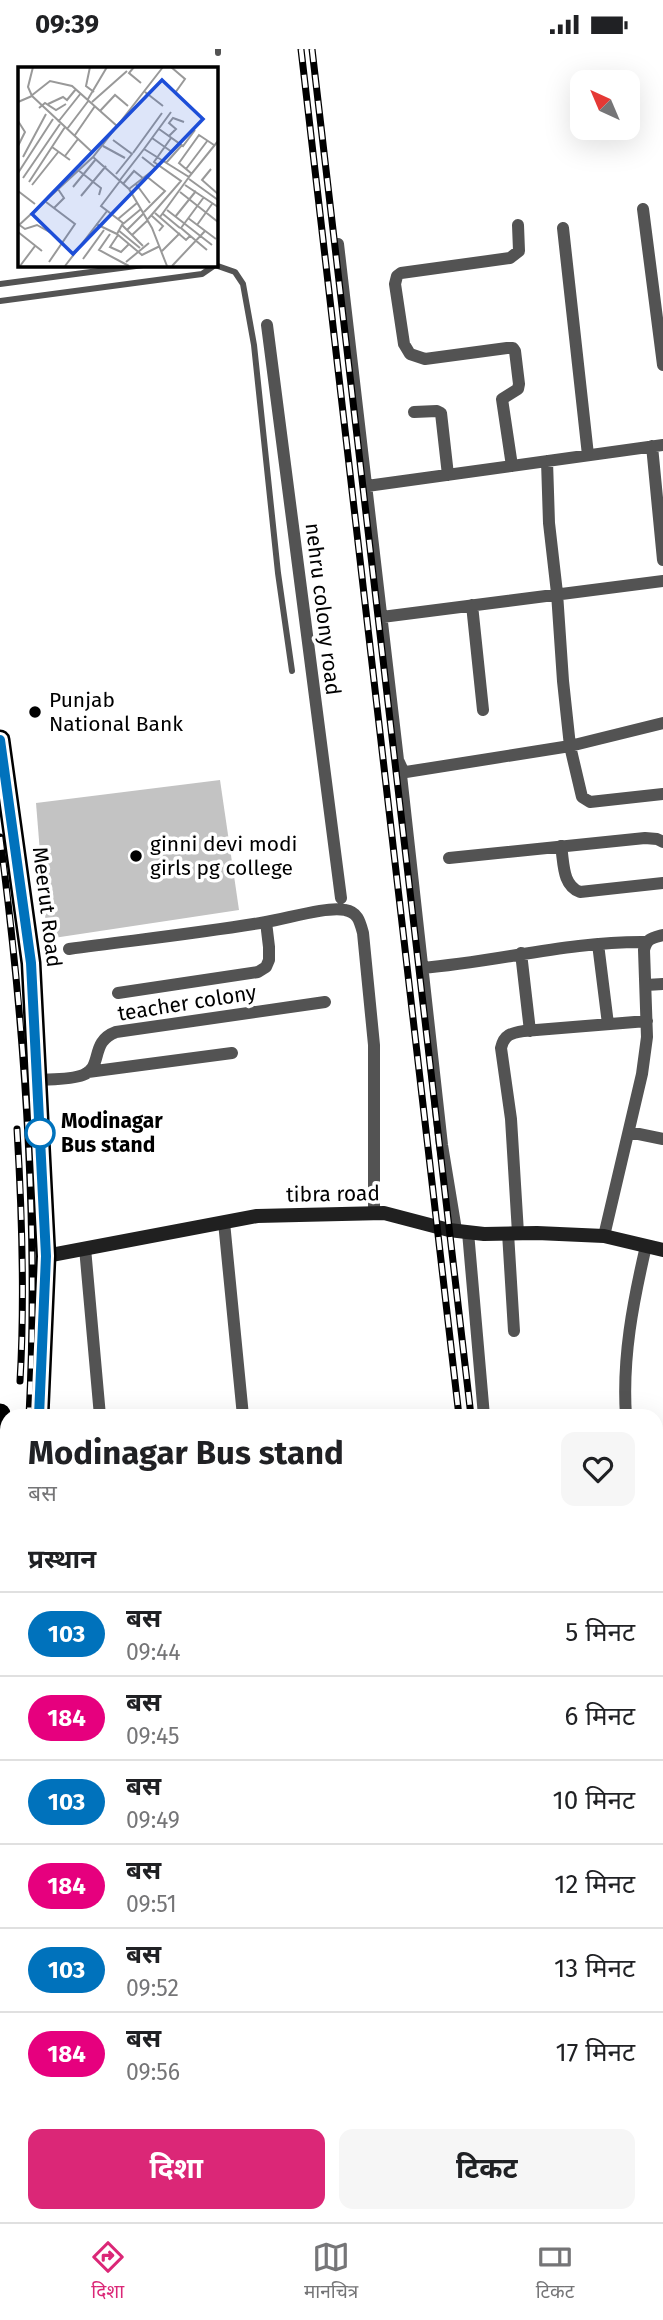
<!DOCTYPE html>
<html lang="hi">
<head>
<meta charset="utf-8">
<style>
	:root { --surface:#fff; --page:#f6f6f6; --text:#202124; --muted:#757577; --line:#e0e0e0; --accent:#db2777 }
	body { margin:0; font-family:"Fira Sans","Noto Sans Devanagari",sans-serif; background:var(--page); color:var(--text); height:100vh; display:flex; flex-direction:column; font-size:26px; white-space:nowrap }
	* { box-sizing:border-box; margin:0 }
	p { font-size:23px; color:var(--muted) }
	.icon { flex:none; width:38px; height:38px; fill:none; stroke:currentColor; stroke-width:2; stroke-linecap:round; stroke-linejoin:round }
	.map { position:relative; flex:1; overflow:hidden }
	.sheet { position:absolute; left:0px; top:1360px; width:663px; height:814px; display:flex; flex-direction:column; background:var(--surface); border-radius:21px 21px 0 0; box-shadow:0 7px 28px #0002 }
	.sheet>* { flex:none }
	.badge { padding:0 14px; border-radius:23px; font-size:24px; line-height:46px }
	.needle { width:46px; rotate:316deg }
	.tools { position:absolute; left:570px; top:21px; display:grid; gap:14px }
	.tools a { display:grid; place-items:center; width:70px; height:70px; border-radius:14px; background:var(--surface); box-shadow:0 7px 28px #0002; font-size:35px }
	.map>.badge { position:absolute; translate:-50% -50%; box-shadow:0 0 0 4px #fff }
	h2 { padding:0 28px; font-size:26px; line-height:63px }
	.round { display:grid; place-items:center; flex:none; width:74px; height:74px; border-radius:14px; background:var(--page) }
	.overview { display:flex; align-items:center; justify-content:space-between; height:119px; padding:0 28px }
	h1 { font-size:33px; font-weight:700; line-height:52px }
	.cta { display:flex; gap:14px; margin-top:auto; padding:14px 28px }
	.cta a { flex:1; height:80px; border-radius:14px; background:var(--accent); color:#fff; font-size:28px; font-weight:700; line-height:80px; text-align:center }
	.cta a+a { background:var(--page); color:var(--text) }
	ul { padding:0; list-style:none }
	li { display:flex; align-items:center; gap:21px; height:84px; padding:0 28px; border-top:2px solid var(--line) }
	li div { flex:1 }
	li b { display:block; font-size:26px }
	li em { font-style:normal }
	li .badge { min-width:77px; font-weight:700; text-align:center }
	.status { display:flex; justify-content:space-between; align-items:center; height:49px; padding:0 35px; background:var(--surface); direction:ltr }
	.status svg { height:19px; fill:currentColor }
	.tab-bar { display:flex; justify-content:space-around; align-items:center; height:98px; border-top:2px solid var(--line); background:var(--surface); font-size:19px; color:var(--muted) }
	.tab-bar a { display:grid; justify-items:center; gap:4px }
	.tab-bar .selected { color:var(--accent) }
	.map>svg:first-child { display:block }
	.building { fill:#c3c3c3 }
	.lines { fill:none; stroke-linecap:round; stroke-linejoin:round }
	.lane { stroke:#535353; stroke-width:6 }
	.street { stroke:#535353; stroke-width:12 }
	.secondary { stroke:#202020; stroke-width:14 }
	.highway { stroke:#000; stroke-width:21 }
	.rail-casing { stroke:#000; stroke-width:7 }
	.rail { stroke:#fff; stroke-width:4.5; stroke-dasharray:13; stroke-linecap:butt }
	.line-casing { stroke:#fff; stroke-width:16 }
	.line { stroke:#0072bc; stroke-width:10 }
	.poi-dot { fill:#000; stroke:#fff; stroke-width:2.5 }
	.stop-dot { fill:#fff; stroke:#0072bc; stroke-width:3.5 }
	.labels { text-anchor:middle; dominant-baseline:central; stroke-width:7; stroke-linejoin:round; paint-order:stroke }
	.street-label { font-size:21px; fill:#000; stroke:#fff }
	.poi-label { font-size:21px; fill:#000; stroke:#fff; text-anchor:start }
	.stop-label { font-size:21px; font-weight:bold; fill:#000; stroke:#fff; text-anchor:start }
	.inset-road { fill:none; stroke:#999; stroke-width:2 }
	.view { fill:#1d4ed8; fill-opacity:0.15; stroke:#1d4ed8; stroke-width:3.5 }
	.inset-edge { fill:none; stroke:#000; stroke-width:3.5 }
</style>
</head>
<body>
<div class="status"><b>09:39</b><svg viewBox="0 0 49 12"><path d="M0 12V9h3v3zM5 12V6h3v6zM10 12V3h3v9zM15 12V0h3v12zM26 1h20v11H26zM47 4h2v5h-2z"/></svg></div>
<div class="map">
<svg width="663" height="2173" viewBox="0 0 663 2173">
	<rect width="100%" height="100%" fill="#fff"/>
	<path class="building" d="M220 731 239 861 47 890 36 754Z"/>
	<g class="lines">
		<path class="lane" d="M218 0V4
			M212 215 235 223 243 235 254 296 278 524 292 622
			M0 235 151 215
			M0 252 202 225 215 216
			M0 1965H7
			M485 2166 486 2173
			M613 2166 614 2173"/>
		<path class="street" d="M643 160 663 316
			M563 179 588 406
			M338 195 398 711 404 724
			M267 276 341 849
			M414 363 437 362 441 364 448 426
			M652 397 663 511
			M547 412 549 474 557 544 563 632 570 697 582 748 590 753 663 745
			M512 417 502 350 518 340 519 335 515 302 513 299H507L425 310 410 305 404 295 395 235 397 227 401 224 510 209 519 202 518 176
			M367 437 663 396
			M472 556 483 661
			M382 568 663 532
			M561 797C564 814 562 836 580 843L663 834
			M449 809 645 789 657 790 663 793
			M598 895 608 975
			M69 900C135 891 201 884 266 873 286 870 327 857 345 861 358 863 360 873 363 884L374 996V1164
			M521 904 530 982
			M422 919C497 913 570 892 646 893
			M646 936 663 935
			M118 944 258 923 266 918 269 911V898L266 873
			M88 1023 232 1004
			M37 1031C51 1030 70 1031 83 1026 104 1018 89 993 116 983L325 953
			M629 1083 663 1090
			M224 1173 243 1367
			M456 1181 442 1096 401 726 406 723 570 697 663 674
			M468 1183 484 1367
			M508 1184 514 1282
			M518 1184 511 1070 501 999C504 985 512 984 524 982L647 972
			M604 1187 642 1025 647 988 644 901C647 889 652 889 663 886
			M85 1199 100 1367
			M626 1367C622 1309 633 1253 646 1197
			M659 1401 663 1400
			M656 1535 663 1534
			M656 1666 663 1665
			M656 1737 663 1736
			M656 2052H663
			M656 2084 663 2148"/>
		<path class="secondary" d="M46 1207 257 1167 384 1164 449 1181 484 1185 537 1184 604 1187 663 1201"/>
		<path class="highway" d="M0 691 31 914 46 1207 39 1367
			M0 1365V1547
			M0 1874 7 1794"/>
		<g class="rail-casing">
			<path id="rail" d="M301 0 459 1367
				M312 0 471 1367
				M0 788C25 980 39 1174 29 1367
				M17 1080C22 1164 25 1248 20 1332
				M0 1606 7 1533
				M0 1714 7 1641
				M550 2166 551 2173
				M566 2166 567 2173"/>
		</g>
		<use href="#rail" class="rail"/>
	</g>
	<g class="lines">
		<g class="line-casing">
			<path id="line" d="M0 691 31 914 46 1207 39 1367"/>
		</g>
		<use href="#line" class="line"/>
	</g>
	<g class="poi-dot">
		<circle cx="35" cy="663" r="7"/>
		<circle cx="136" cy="807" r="7"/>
	</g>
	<circle class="stop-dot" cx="40" cy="1084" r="14"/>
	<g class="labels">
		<g class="street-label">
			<text transform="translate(323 560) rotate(83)">nehru colony road</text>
			<text transform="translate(47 858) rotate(83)">Meerut Road</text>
			<text transform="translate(187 954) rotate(-9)">teacher colony</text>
			<text transform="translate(333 1145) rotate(-1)">tibra road</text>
		</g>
		<g class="poi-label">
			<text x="49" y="651">Punjab<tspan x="49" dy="24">National Bank</tspan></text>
			<text x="150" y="795">ginni devi modi<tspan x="150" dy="24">girls pg college</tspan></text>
		</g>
		<g class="stop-label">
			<text x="61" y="1072">Modinagar<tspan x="61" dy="24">Bus stand</tspan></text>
		</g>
	</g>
	<g transform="translate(18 18)">
		<rect width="200" height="200" fill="#fff"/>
		<path class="inset-road" d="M72 0 68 19 76 25M116 0 111 6 123 16M153 0 167 12 157 26M127 25 145 39M13 29 32 14 54 19 99 59M14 29 10 20 15 0M70 32 89 0M0 35 14 29 74 85M74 35 109 4M30 37 45 30 49 33 58 22M21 41 27 36 38 43 48 37M82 44 97 28 110 39M0 54 7 65 0 79M40 55 63 26M49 62 71 33M141 62 165 79 177 63M57 68 77 39M151 69 158 62 151 56 155 51 166 55M134 71 154 85M95 73 114 87 98 107M85 79 107 91M34 80 52 93M126 82 153 45M115 86 144 46M47 89 60 72M5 90 28 47M75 90 111 122 134 161 149 199M148 96 164 78M168 102 190 73M193 102 184 113 200 127M60 103 83 121 81 128M0 106 35 52M174 107 161 96 181 68 196 78M5 111 42 57M171 112 200 133M102 113 126 82 171 110 200 74M102 114 83 139 105 156 99 167 124 188 142 179M11 115 47 60M105 117 116 104 126 112M118 117 132 136M14 118 41 84M167 118 200 140M55 120 78 92M111 122 138 101 124 90M0 124 17 137M162 125 200 155M63 129 88 99M186 130 163 161 189 183M28 135 57 157 31 195M36 141 46 131 40 122M149 143 194 178M126 145 147 124 128 109M137 146 168 173 172 169M145 147 162 161M134 149 145 159 141 164M142 150 171 110M157 150 178 124M170 151 198 172M100 152 119 136M130 152 163 114 136 95 153 71M0 157 7 162 19 158 35 167M78 157 99 167M105 157 123 142M104 158 125 179M179 158 194 137M0 159 75 90 145 0M100 163 122 181M109 163 126 146M0 165 24 184M92 167 81 183 111 199M100 168 92 180 103 185 111 177M114 168 130 153M144 184 162 166M65 192 86 163M108 195 131 176M2 199 17 179M47 199 89 144M154 199 187 164"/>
		<path class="view" d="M144 13 185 52 55 187 14 147Z"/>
		<rect width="200" height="200" class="inset-edge"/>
	</g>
</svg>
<div class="tools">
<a><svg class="needle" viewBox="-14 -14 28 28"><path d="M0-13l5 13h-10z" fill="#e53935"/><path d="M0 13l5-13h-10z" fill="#757577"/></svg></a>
</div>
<section class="sheet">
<div class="overview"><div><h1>Modinagar Bus stand</h1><p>बस</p></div><a class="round"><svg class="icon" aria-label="heart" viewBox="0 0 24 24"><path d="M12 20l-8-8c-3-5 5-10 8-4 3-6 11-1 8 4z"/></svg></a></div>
<h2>प्रस्थान</h2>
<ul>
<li><span class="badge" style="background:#0072bc;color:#fff">103</span><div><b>बस</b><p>09:44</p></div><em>5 मिनट</em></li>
<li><span class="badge" style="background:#e6007e;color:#fff">184</span><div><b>बस</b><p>09:45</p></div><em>6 मिनट</em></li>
<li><span class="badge" style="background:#0072bc;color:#fff">103</span><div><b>बस</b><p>09:49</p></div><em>10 मिनट</em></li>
<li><span class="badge" style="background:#e6007e;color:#fff">184</span><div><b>बस</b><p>09:51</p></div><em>12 मिनट</em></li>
<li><span class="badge" style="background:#0072bc;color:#fff">103</span><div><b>बस</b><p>09:52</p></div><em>13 मिनट</em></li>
<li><span class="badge" style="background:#e6007e;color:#fff">184</span><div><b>बस</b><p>09:56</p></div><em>17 मिनट</em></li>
</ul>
<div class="cta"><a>दिशा</a><a>टिकट</a></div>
</section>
</div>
<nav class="tab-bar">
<a class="selected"><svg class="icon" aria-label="directions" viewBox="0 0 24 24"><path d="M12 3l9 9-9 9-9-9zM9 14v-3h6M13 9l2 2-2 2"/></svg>दिशा</a>
<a><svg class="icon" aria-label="map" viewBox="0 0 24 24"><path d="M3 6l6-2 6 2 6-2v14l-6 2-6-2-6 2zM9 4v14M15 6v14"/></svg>मानचित्र</a>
<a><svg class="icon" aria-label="tickets" viewBox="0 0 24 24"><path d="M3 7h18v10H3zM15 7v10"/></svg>टिकट</a>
</nav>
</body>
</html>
